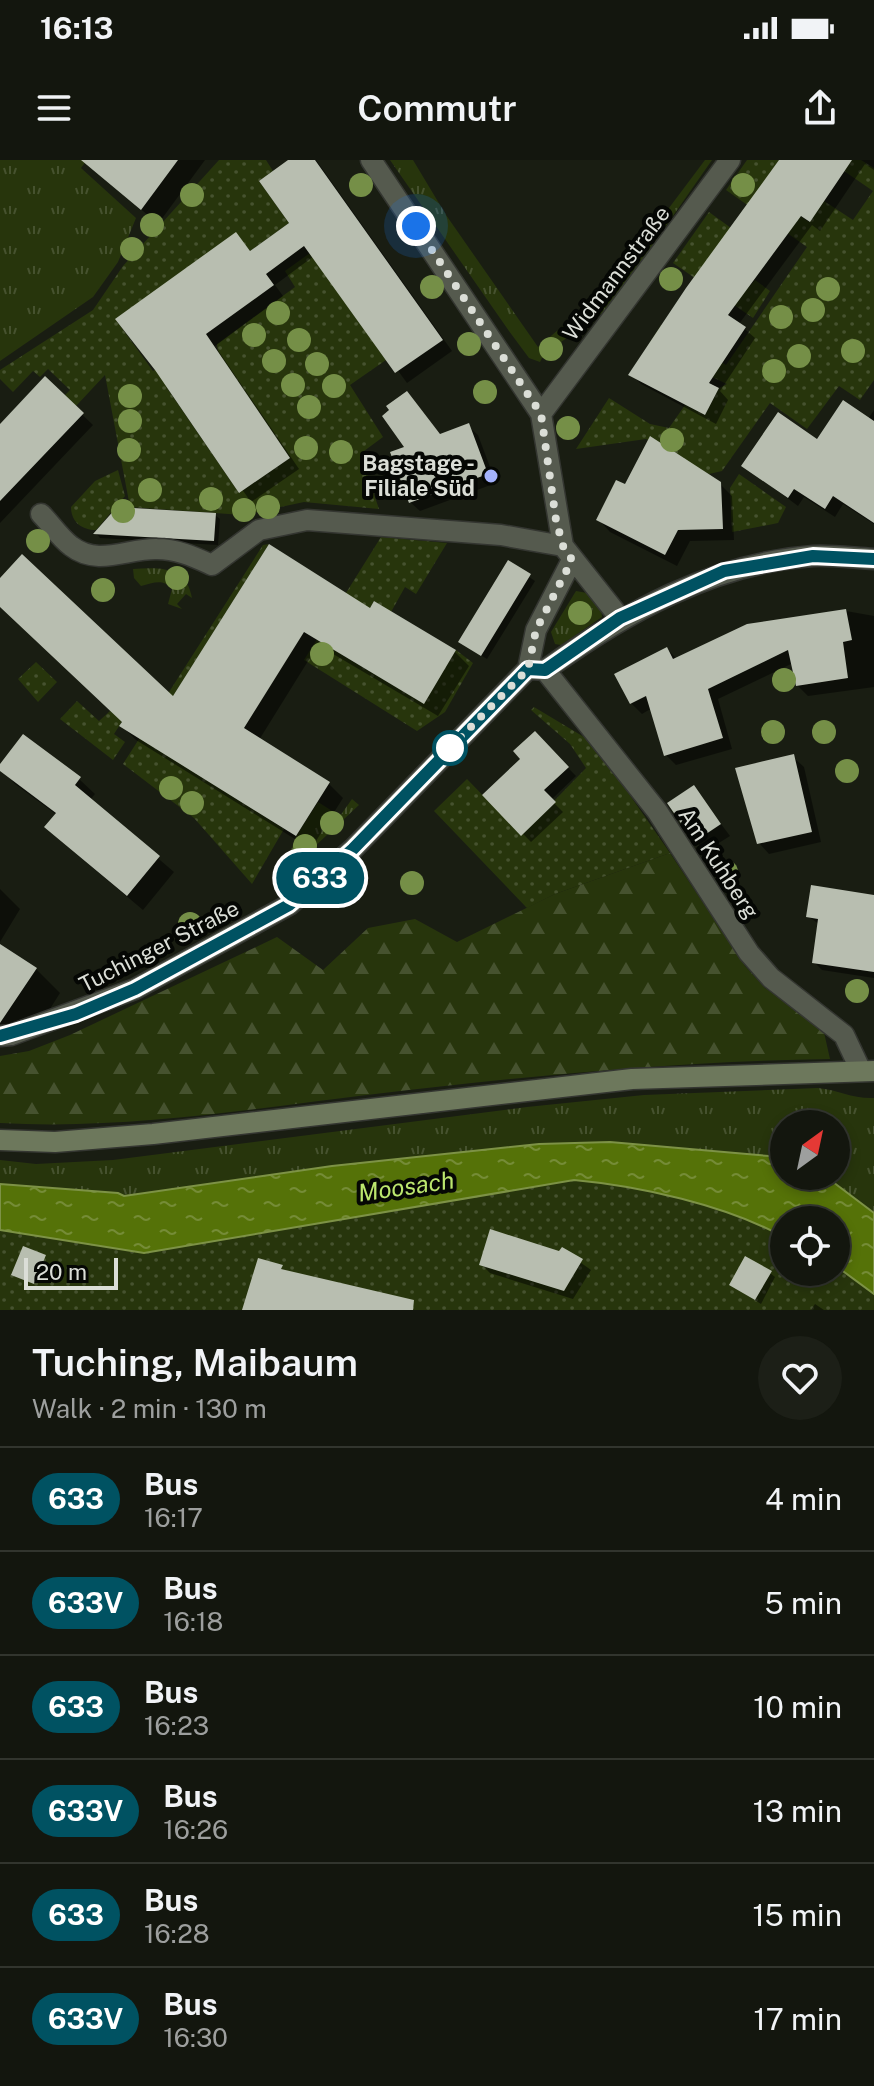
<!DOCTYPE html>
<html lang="en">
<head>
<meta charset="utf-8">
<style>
	:root { --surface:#13160e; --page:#1c1f17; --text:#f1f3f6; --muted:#9d9f9e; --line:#32352e }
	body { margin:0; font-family:"Public Sans",sans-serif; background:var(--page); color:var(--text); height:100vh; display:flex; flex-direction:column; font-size:30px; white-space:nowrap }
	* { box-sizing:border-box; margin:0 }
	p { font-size:26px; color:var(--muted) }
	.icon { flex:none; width:44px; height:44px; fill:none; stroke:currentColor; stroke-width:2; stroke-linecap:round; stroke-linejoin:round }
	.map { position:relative; height:1150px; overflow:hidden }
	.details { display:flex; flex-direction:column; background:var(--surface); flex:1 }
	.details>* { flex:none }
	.badge { padding:0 16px; border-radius:26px; font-size:28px; line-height:52px }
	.needle { width:52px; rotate:33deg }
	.buttons { position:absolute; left:770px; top:950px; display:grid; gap:16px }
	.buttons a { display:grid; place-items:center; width:80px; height:80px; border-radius:50%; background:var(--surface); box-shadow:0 4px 12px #0003,0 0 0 2px var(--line); font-size:40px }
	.scale { position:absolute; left:24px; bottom:20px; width:94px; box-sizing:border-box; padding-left:8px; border:4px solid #dbded7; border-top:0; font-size:22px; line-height:28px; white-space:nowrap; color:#dbded7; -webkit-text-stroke:6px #050704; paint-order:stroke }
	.you { position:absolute; width:40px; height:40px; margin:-20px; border:6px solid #fff; border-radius:50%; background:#1a73e8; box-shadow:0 0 0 12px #1a73e833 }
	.map>.badge { position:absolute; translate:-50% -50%; box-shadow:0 0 0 4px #fff }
	.round { display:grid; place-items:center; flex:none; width:84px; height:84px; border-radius:42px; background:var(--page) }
	.head { display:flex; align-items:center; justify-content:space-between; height:136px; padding:0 32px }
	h1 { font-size:38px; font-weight:600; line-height:60px }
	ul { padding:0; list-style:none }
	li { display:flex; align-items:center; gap:24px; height:104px; padding:0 32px; border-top:2px solid var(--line) }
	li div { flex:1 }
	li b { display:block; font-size:30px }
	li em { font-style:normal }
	li .badge { min-width:88px; font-weight:700; text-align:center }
	.status { display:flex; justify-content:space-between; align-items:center; height:56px; padding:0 40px; background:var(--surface); direction:ltr }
	.status svg { height:22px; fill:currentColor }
	header { display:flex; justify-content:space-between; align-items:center; height:104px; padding:0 32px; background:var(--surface); font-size:36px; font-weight:600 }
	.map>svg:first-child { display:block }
	.grass { fill:url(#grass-tufts) }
	.forest { fill:url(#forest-firs) }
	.park { fill:url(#park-dots) }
	.water { fill:url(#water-ripples); stroke:#7d9246; stroke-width:2 }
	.shadow { fill:#0007 }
	.building { fill:#b8beb0 }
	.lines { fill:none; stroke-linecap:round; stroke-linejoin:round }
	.minor-casing { stroke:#343631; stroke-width:23 }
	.secondary-casing { stroke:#343631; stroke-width:23 }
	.minor { stroke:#555a4e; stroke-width:20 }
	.secondary { stroke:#6d785c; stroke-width:20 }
	.tree { fill:#758f47 }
	.line-casing { stroke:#fff; stroke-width:18 }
	.line { stroke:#005262; stroke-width:12 }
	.walk { stroke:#dbded7; stroke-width:8; stroke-dasharray:0 14.4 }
	.poi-dot { fill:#a4b2fc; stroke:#050704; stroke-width:3 }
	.stop-dot { fill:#fff; stroke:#005262; stroke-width:4 }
	.labels { text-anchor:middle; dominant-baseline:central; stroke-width:8; stroke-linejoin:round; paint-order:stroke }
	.street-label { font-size:22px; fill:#dbded7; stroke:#050704 }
	.poi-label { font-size:22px; font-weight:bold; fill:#dbded7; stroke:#050704; text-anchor:end }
	.water-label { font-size:24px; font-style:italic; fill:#bce76e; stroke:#050704 }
</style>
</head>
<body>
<div class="status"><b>16:13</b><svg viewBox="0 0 49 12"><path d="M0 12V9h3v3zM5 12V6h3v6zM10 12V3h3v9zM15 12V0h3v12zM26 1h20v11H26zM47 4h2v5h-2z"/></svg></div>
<header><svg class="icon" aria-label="menu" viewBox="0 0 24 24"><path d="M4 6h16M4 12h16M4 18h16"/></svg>Commutr<svg class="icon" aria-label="share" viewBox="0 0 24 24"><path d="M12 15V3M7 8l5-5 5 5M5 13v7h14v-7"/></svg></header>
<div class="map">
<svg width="874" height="1150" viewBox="0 0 874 1150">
	<defs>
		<pattern id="grass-tufts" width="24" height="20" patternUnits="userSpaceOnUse" patternTransform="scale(2)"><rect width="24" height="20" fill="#27350c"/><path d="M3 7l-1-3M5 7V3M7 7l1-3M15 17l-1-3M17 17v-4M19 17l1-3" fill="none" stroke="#46522f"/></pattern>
		<pattern id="forest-firs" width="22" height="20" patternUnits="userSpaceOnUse" patternTransform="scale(2)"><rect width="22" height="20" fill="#27350c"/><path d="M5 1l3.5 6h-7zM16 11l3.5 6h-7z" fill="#46522f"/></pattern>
		<pattern id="park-dots" width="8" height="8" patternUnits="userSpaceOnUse" patternTransform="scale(2)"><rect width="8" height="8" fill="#27350c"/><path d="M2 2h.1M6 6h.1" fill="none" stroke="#46522f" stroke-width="1.8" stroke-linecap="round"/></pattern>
		<pattern id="water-ripples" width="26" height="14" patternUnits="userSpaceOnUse" patternTransform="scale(2)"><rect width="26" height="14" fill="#557208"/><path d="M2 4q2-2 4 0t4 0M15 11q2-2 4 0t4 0" fill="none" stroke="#758c37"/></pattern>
	</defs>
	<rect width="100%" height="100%" fill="#191d12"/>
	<path class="grass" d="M0 0H87L81 8 136 58 118 102 93 137 0 201Z
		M390 0H413L446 55 538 187 612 124 705 0H712L608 149 544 194 540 202 529 198 509 171Z
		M133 409C159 407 187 406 192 438L186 434 177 444 182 449 168 444 172 429C163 418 153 423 141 426L134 418Z
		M576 431 587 433 601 449 602 457 561 485 555 484 551 472Z
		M352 639 359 645 281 718 296 676 318 642 340 656Z
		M818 928C838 930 853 939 874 938V1053L825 1016H836V964H784V1001L769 996 610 982 539 984 123 1036 117 1033 0 1024V1000L36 1004 113 1000 527 947 644 935Z"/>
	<path class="forest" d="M670 693 745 806 765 828 823 868 830 899C677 901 527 916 375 934 251 949 125 970 0 963V896L29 891 70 875 277 777 323 810 368 768 415 759 457 782 555 734Z"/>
	<path class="park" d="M219 0H266L273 11 259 21 289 63 250 91 116 160 153 211 164 204 167 228 239 333 290 298 218 193 217 184 295 127 285 111 310 93 386 200 350 225 383 277 360 294 379 349 304 342 243 355 130 347 105 215 76 246 65 235 70 230 48 209 40 217 33 211 13 232 0 219V210L93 150 123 106Z
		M747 0H779L760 28 809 62 824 41 853 60 873 31 828 0H861L874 8V220L860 240 839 226 807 269 770 243 722 311 709 314 646 279 576 289 609 238 650 264 669 268 685 245 705 255 719 228 727 224 647 187 661 165 726 205 807 87 726 30Z
		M709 52 731 68 709 99 748 128 755 120 770 131 753 158 673 103Z
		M118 310 125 336 96 370C82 370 71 362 71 347L95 321Z
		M739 314 786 347 778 363 732 372 730 328Z
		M381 377 447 383 416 434 405 427 391 452 374 441 342 495 423 543 456 490 473 503 445 552 417 571 304 500Z
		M269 384 145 581 284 669 252 724 194 658 123 604 263 385Z
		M36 502 57 522 38 542 18 519Z
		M77 541 99 561 110 551 123 560 114 574 125 582 113 600 60 559Z
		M534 547 584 577 611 608 670 693 555 734 527 748 434 651 467 619 521 675 586 608 570 584 531 550Z
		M574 1020C640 1026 725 1045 784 1077V1112H836V1106L874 1134V1150H0V1070L144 1093Z"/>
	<path class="water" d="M610 982 769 996 784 1001V1016H825L874 1053V1134L836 1106V1060H784V1077C725 1045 640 1026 574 1020L144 1093 0 1070V1024L118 1033 124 1036 332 1006 539 984Z"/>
	<path class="shadow" d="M107 0H205L158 64 98 12Z
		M292 0H316L452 191 407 223 314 96 275 125 283 136 215 186 299 309 251 342 157 209 236 75 251 92 291 63Z
		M781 0H874V10L865 4 820 71 812 65 739 164 755 178 720 231 728 240 716 264 641 224 631 214Z
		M45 219 93 265 0 363V267Z
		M407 234 441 275 468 266 478 275 496 323 420 351 410 342 407 288 392 251Z
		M874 250V364L843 344 835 357 804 337 798 346 744 306 817 282 868 259Z
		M720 324 732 336 734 380 690 381 677 406 610 372 599 360Z
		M215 355 220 359 218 385 100 378 96 373Z
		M269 387 371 450 454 491 469 506 438 556 318 485 259 580 329 624 343 638 311 689 136 580 122 566 124 562 0 445V420L173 539Z
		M509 403 535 421 487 499 466 486Z
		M846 451 874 456V527L808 536 797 525 793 503 718 539 732 589 676 605 666 595 652 548 642 554 631 543 667 489 677 499Z
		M535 574 576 616 551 640 563 652 531 682 485 635 523 599Z
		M793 597 804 607 821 682 769 694 759 683 738 609Z
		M0 608 79 619 95 634 90 640 174 712 143 750 62 682 47 667 57 655 15 624Z
		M694 628 730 676 706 691 695 681Z
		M0 729 20 749 0 782Z
		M874 740V818L822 810 814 802 820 765 808 756Z
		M0 787 36 809 60 833 36 871 0 870Z
		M563 1090 591 1110 573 1139 490 1113 481 1104 560 1094Z
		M770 1113 775 1117 761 1144 731 1125Z
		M815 1144 824 1150H811Z"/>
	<path class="building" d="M81 0H178L141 50Z
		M288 0H315L443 180 395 213 304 86 266 114 274 125 206 174 290 298 239 333 155 210 115 159 236 72 250 91 289 63 259 21Z
		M779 0H852L810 62 801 56 728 155 746 167 709 223 719 228 705 255 628 215 686 128Z
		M45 216 84 253 0 341V264Z
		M407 231 440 274 469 263 488 314 409 343 390 292 404 287 382 256 389 250 386 246Z
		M843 240 874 261V363L833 336 825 349 794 329 788 338 741 306 778 252 817 279Z
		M650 276 721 322 723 369 678 370 665 395 596 360 616 320 625 324Z
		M117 347 216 353 214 381 93 374Z
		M269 384 370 448 374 441 456 490 424 544 304 472 244 568 330 622 296 676 119 566 122 562 0 447V418L22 394 173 536Z
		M508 400 531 414 481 496 458 482Z
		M846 449 852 480 843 482 848 518 796 526 788 490 708 529 723 578 664 596 646 536 630 544 614 514 667 487 673 499 747 464Z
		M535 571 569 607 544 630 556 642 521 676 482 635 520 599 513 591Z
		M23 574 81 617 75 625 160 696 127 736 44 667 56 653 0 611V604Z
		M794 594 812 672 757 684 735 608Z
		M694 625 721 664 694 682 667 643Z
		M811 725 874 735V812L812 803 818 759 806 757Z
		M0 784 37 808 0 863Z
		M490 1069 559 1091 562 1087 583 1099 564 1131 479 1105Z
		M23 1086 46 1095 34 1124 11 1115Z
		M745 1096 772 1111 755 1140 729 1125Z
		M258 1098 283 1105 281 1109 414 1140 413 1150H242Z"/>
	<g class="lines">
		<g class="minor-casing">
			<path id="minor" d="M371 0 541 254 563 386 620 458
				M541 254 730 0
				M41 354C51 364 60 378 71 386 98 407 128 388 157 389 177 389 194 397 212 405L259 370 307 360 501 375 563 386
				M532 509 545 510C625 453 712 403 813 396 833 395 854 398 874 399
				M545 510 657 651 749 793 771 818 844 875 861 911
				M0 876 11 875 135 829 289 745 353 689 528 509 536 470 572 400"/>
		</g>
		<g class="secondary-casing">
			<path id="secondary" d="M0 980 55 982 153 974 632 919 874 911"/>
		</g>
		<use href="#minor" class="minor"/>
		<use href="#secondary" class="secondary"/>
	</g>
	<g class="tree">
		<circle cx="361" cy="25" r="12"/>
		<circle cx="743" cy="25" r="12"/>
		<circle cx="192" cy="35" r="12"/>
		<circle cx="152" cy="65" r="12"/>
		<circle cx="132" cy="89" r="12"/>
		<circle cx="671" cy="119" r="12"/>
		<circle cx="432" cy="127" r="12"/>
		<circle cx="828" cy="129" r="12"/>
		<circle cx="813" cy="150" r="12"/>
		<circle cx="278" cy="153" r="12"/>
		<circle cx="781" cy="157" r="12"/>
		<circle cx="254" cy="175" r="12"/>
		<circle cx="299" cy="180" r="12"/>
		<circle cx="469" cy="184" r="12"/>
		<circle cx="551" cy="189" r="12"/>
		<circle cx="853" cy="191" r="12"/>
		<circle cx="799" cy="196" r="12"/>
		<circle cx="274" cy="201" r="12"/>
		<circle cx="317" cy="204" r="12"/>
		<circle cx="774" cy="211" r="12"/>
		<circle cx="293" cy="225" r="12"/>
		<circle cx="334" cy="226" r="12"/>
		<circle cx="485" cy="232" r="12"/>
		<circle cx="130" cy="236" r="12"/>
		<circle cx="309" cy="247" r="12"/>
		<circle cx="130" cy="261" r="12"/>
		<circle cx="568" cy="268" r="12"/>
		<circle cx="672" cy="280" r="12"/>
		<circle cx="306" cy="288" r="12"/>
		<circle cx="129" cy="290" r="12"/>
		<circle cx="341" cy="292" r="12"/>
		<circle cx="150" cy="330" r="12"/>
		<circle cx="211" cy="339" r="12"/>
		<circle cx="268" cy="347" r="12"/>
		<circle cx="244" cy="350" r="12"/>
		<circle cx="123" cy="351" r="12"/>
		<circle cx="38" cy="381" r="12"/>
		<circle cx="177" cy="418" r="12"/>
		<circle cx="103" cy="430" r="12"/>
		<circle cx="580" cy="453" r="12"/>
		<circle cx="322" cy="494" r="12"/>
		<circle cx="784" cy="520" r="12"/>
		<circle cx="773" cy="572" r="12"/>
		<circle cx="824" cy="572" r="12"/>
		<circle cx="847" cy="611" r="12"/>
		<circle cx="171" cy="628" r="12"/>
		<circle cx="192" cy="643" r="12"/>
		<circle cx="332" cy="663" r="12"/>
		<circle cx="305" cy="686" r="12"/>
		<circle cx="726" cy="712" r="12"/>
		<circle cx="412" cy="723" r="12"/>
		<circle cx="190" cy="764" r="12"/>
		<circle cx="857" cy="831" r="12"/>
	</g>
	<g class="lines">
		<g class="line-casing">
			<path id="line" d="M0 876 76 854 135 829 289 745 353 689 528 509 545 510 620 458 724 411 813 396 874 399"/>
		</g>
		<use href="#line" class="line"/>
		<path class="walk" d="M416 66 541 254 556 360 563 386 572 400 536 470 528 509 450 588"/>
	</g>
	<circle class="poi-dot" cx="491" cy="316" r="8"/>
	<circle class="stop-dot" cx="450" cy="588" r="16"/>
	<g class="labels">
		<g class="street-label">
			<text transform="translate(616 113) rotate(-53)">Widmannstraße</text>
			<text transform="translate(719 703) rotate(57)">Am Kuhberg</text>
			<text transform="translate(159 786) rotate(-27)">Tuchinger Straße</text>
		</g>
		<g class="poi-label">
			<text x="475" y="303">Bagstage -<tspan x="475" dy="25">Filiale Süd</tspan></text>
		</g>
		<g class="water-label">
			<text transform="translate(406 1026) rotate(-8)">Moosach</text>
		</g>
	</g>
</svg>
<div class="buttons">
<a><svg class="needle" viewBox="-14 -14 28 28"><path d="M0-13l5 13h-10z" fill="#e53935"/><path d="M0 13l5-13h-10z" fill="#9d9f9e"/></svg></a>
<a><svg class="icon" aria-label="locate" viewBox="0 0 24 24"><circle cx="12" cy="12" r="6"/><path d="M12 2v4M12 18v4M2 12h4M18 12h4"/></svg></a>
</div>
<div class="scale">20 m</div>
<div class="you" style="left:416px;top:66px"></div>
<b class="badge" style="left:320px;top:718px;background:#005262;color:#fff">633</b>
</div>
<section class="details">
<div class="head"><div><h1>Tuching, Maibaum</h1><p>Walk · 2 min · 130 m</p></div><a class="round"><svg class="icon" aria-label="heart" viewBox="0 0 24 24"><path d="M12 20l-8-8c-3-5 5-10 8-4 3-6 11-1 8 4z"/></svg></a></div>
<ul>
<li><span class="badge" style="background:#005262;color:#fff">633</span><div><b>Bus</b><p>16:17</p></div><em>4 min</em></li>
<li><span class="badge" style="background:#005262;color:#fff">633V</span><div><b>Bus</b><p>16:18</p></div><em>5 min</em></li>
<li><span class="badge" style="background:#005262;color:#fff">633</span><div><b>Bus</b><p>16:23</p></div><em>10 min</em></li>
<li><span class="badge" style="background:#005262;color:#fff">633V</span><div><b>Bus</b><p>16:26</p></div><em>13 min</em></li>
<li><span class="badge" style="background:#005262;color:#fff">633</span><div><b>Bus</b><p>16:28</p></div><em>15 min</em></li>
<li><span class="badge" style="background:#005262;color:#fff">633V</span><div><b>Bus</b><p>16:30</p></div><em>17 min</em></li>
</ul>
</section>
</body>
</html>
